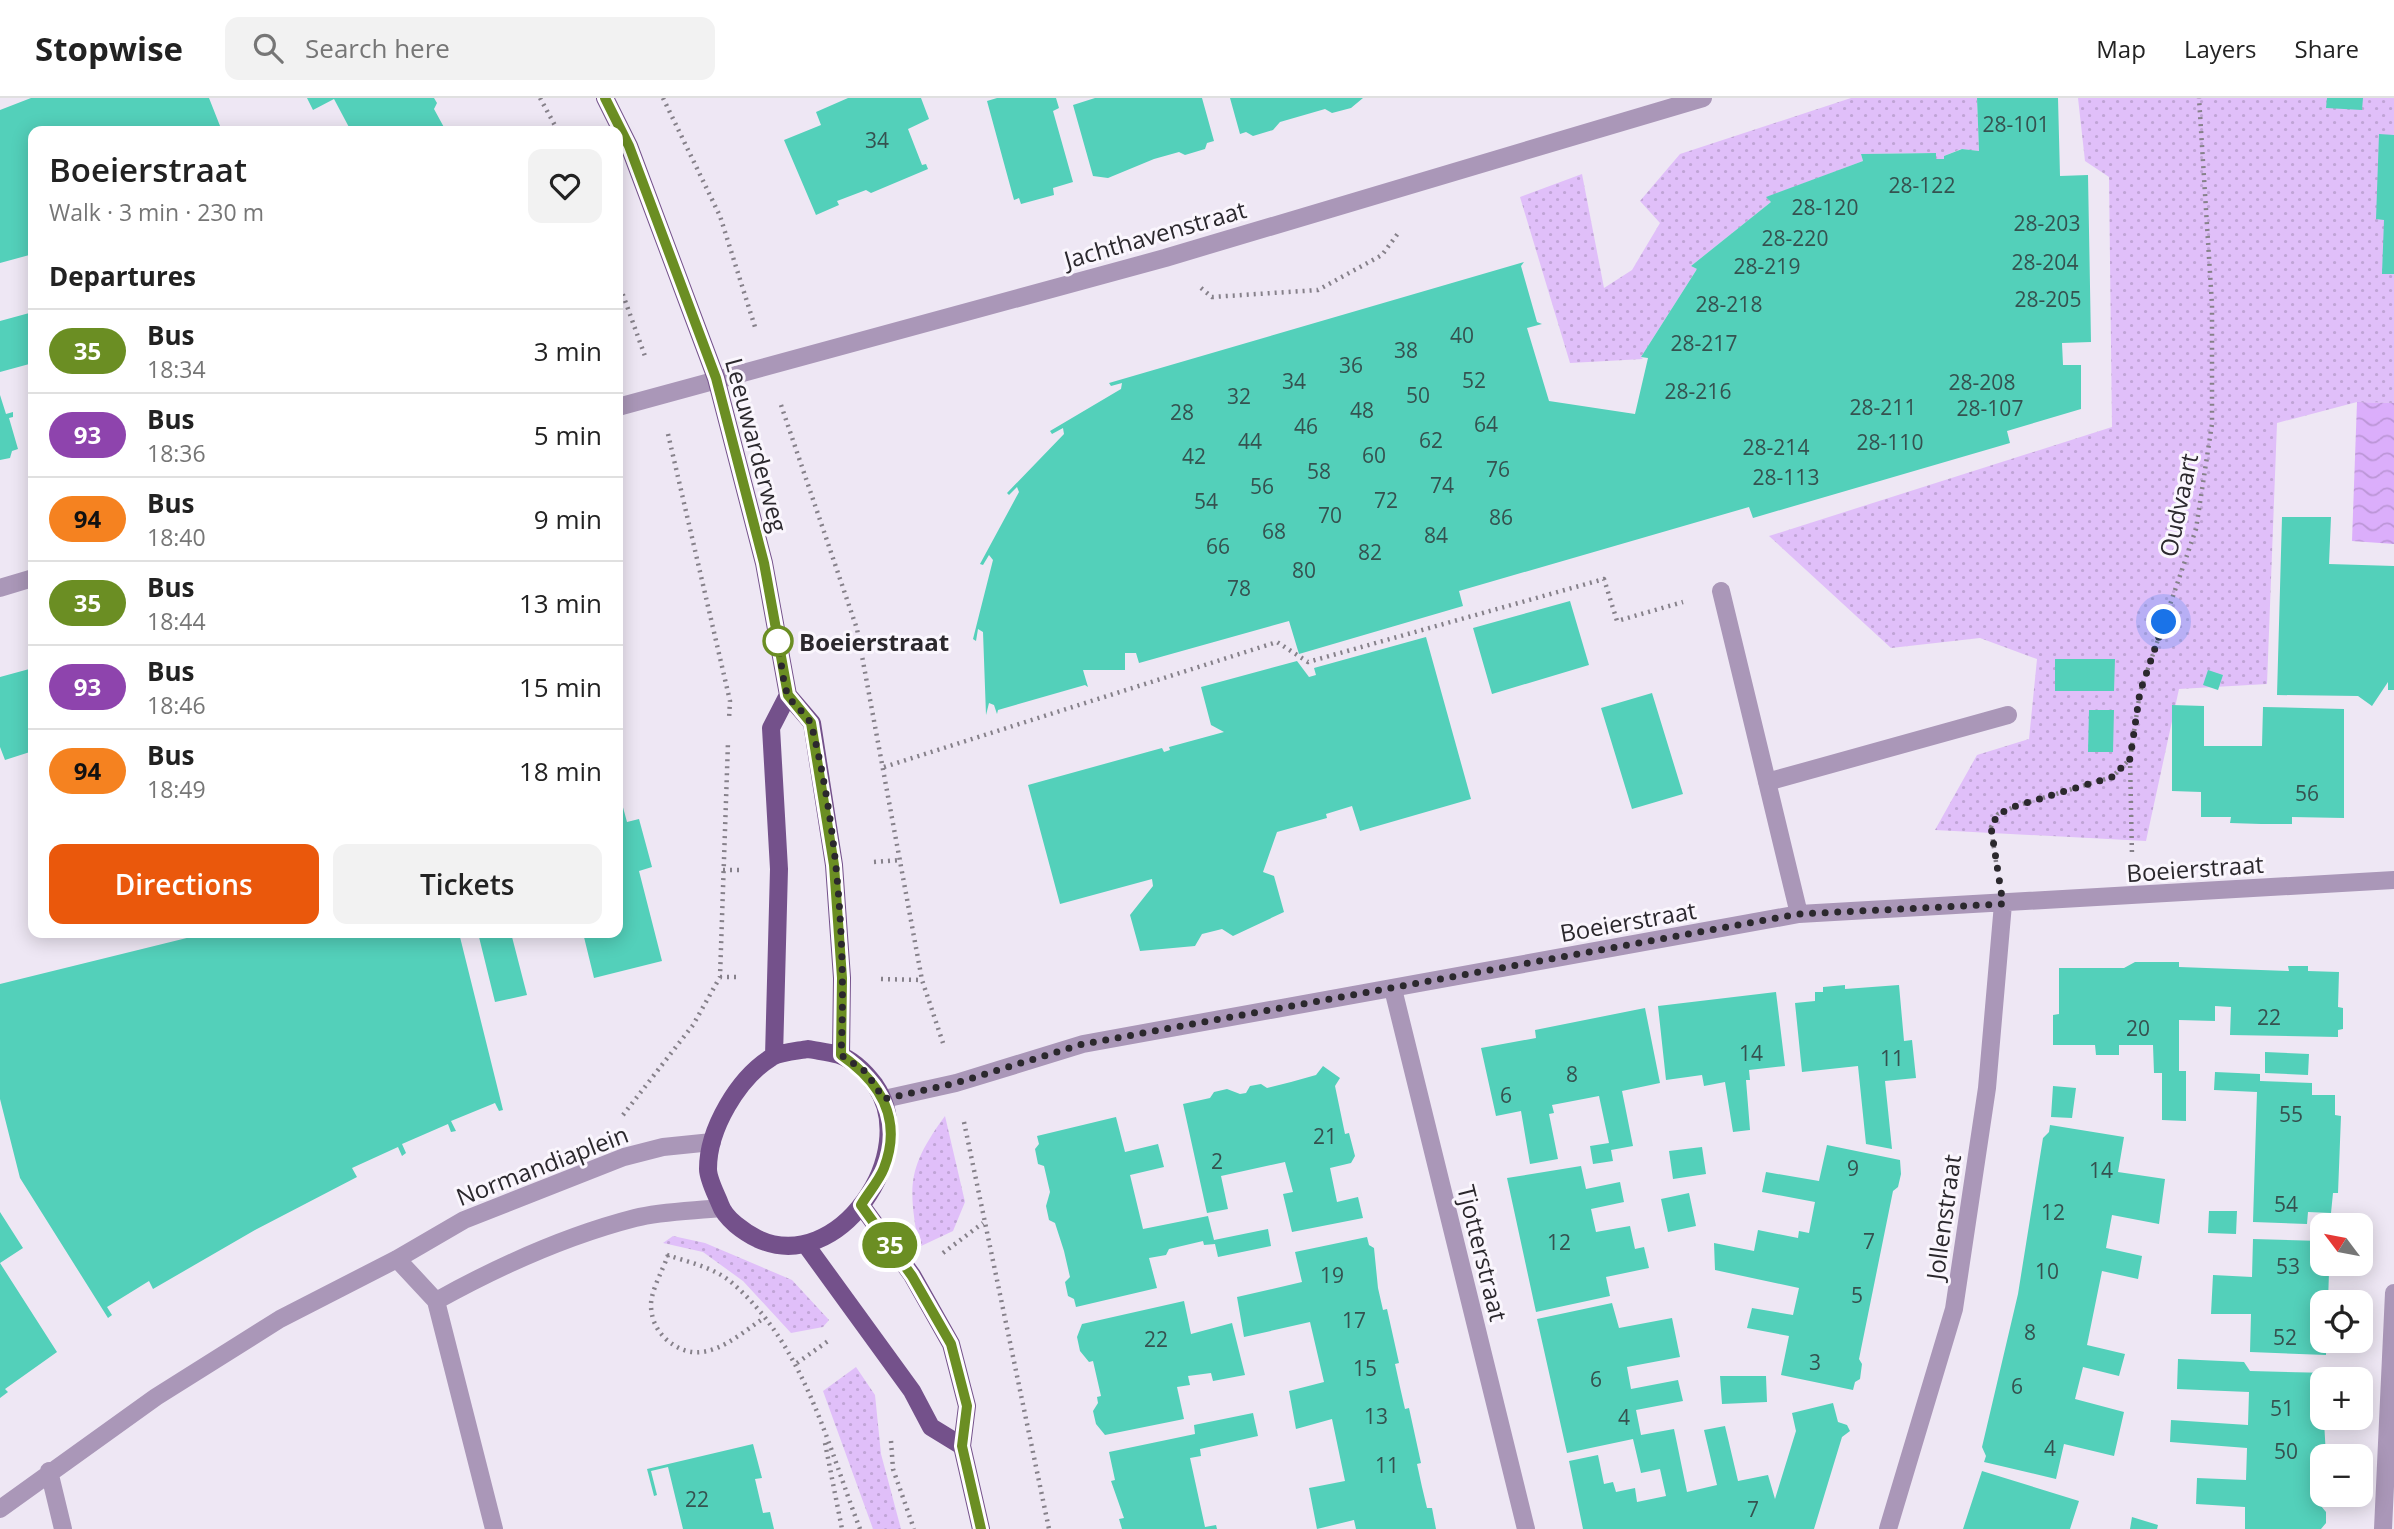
<!DOCTYPE html>
<html lang="en">
<head>
<meta charset="utf-8">
<style>
	:root { --surface:#fff; --page:#f2f2f2; --text:#222; --muted:#767676; --line:#e0e0e0; --accent:#ea580c }
	body { margin:0; font-family:"Open Sans",sans-serif; background:var(--page); color:var(--text); height:100vh; display:flex; flex-direction:column; font-size:26px; white-space:nowrap }
	* { box-sizing:border-box; margin:0 }
	p { font-size:23px; color:var(--muted) }
	.icon { flex:none; width:38px; height:38px; fill:none; stroke:currentColor; stroke-width:2; stroke-linecap:round; stroke-linejoin:round }
	.map { position:relative; flex:1; overflow:hidden }
	.panel { position:absolute; left:28px; top:28px; width:595px; height:812px; display:flex; flex-direction:column; background:var(--surface); border-radius:14px; box-shadow:0 4px 18px #0003 }
	.panel>* { flex:none }
	.badge { padding:0 14px; border-radius:23px; font-size:24px; line-height:46px }
	.needle { width:46px; rotate:302deg }
	.buttons { position:absolute; left:2310px; top:1115px; display:grid; gap:14px }
	.buttons a { display:grid; place-items:center; width:63px; height:63px; border-radius:14px; background:var(--surface); box-shadow:0 4px 18px #0003; font-size:35px }
	.you { position:absolute; width:35px; height:35px; margin:-18px; border:5px solid #fff; border-radius:50%; background:#1a73e8; box-shadow:0 0 0 10px #1a73e833 }
	.map>.badge { position:absolute; translate:-50% -50%; box-shadow:0 0 0 4px #fff }
	h2 { padding:0 21px; font-size:26px; line-height:63px }
	.round { display:grid; place-items:center; flex:none; width:74px; height:74px; border-radius:14px; background:var(--page) }
	.summary { display:flex; align-items:center; justify-content:space-between; height:119px; padding:0 21px }
	h1 { font-size:33px; font-weight:600; line-height:52px }
	.action { display:flex; gap:14px; margin-top:auto; padding:14px 21px }
	.action a { flex:1; height:80px; border-radius:14px; background:var(--accent); color:#fff; font-size:28px; font-weight:600; line-height:80px; text-align:center }
	.action a+a { background:var(--page); color:var(--text) }
	ul { padding:0; list-style:none }
	li { display:flex; align-items:center; gap:21px; height:84px; padding:0 21px; border-top:2px solid var(--line) }
	li div { flex:1 }
	li b { display:block; font-size:26px }
	li em { font-style:normal }
	li .badge { min-width:77px; font-weight:700; text-align:center }
	header { display:flex; align-items:center; gap:42px; box-sizing:border-box; height:98px; padding:0 35px; background:var(--surface); border-bottom:2px solid var(--line) }
	header strong { font-size:33px }
	nav { display:flex; gap:38px; margin-inline-start:auto; font-size:24px }
	.search { width:490px; height:63px; background:var(--page); display:flex; align-items:center; gap:18px; box-sizing:border-box; padding:0 24px; border-radius:14px; color:var(--muted); font-size:26px }
	.map>svg:first-child { display:block }
	.grass { fill:url(#grass-dots) }
	.water { fill:url(#water-waves) }
	.building { fill:#53d0ba }
	.lines { fill:none; stroke-linecap:round; stroke-linejoin:round }
	.path { stroke:#86818a; stroke-width:4.5; stroke-dasharray:2 5; stroke-linecap:butt }
	.minor { stroke:#aa97b8; stroke-width:18 }
	.major { stroke:#74518b; stroke-width:18 }
	.line-casing { stroke:#fff; stroke-width:16 }
	.line { stroke:#6b8e23; stroke-width:10 }
	.walk { stroke:#2b282d; stroke-width:7; stroke-dasharray:0 12.6 }
	.stop-dot { fill:#fff; stroke:#6b8e23; stroke-width:3.5 }
	.labels { text-anchor:middle; dominant-baseline:central; stroke-width:6; stroke-linejoin:round; paint-order:stroke }
	.number-label { font-size:21px; fill:#355250 }
	.street-label { font-size:24px; fill:#2b282d; stroke:#faf6fd }
	.stop-label { font-size:24px; font-weight:bold; fill:#2b282d; stroke:#faf6fd; text-anchor:start }
</style>
</head>
<body>
<header>
<strong>Stopwise</strong>
<div class="search"><svg class="icon" aria-label="search" viewBox="0 0 24 24"><circle cx="10" cy="10" r="6"/><path d="M15 15l6 6"/></svg>Search here</div>
<nav><a>Map</a><a>Layers</a><a>Share</a></nav>
</header>
<div class="map">
<svg width="2394" height="1431" viewBox="0 0 2394 1431">
	<defs>
		<pattern id="grass-dots" width="8" height="8" patternUnits="userSpaceOnUse" patternTransform="scale(1.75)"><rect width="8" height="8" fill="#e0bff9"/><path d="M2 2h.1M6 6h.1" fill="none" stroke="#c0a4d6" stroke-width="1.8" stroke-linecap="round"/></pattern>
		<pattern id="water-waves" width="16" height="10" patternUnits="userSpaceOnUse" patternTransform="scale(1.75)"><rect width="16" height="10" fill="#dbaefb"/><path d="M0 5q4-4 8 0t8 0" fill="none" stroke="#bc96d7"/></pattern>
	</defs>
	<rect width="100%" height="100%" fill="#eee7f4"/>
	<path class="grass" d="M1851 0H1977L1979 53 1961 51 1944 58V61H1936V55L1861 56 1863 63 1767 99 1771 104 1691 168 1697 171 1641 259 1643 261 1570 265 1520 99 1582 76 1604 190 1632 172 1660 125 1640 103 1680 56Z
		M2078 0H2394V305L2357 304 2277 325 2267 586 2179 591 2146 743 1935 732 1977 657 2029 641 2037 561 1980 540 1891 550 1769 438 2112 329 2109 79 2085 63Z
		M945 1018 965 1104 953 1133 919 1149C908 1088 907 1070 945 1018Z
		M673 1138 705 1145 792 1182 829 1222 823 1229 791 1235 743 1183 703 1154 663 1145Z
		M856 1269 875 1297 881 1356 901 1431H873L823 1293Z"/>
	<path class="water" d="M2357 304 2394 305V446L2352 443Z"/>
	<path class="building" d="M31 0H209L222 33H33V156L0 165V12Z
		M307 0H434L437 5 434 11 446 33H351L334 1 313 12Z
		M848 0H921L929 21 908 31 922 67 926 66 928 71 871 95 866 92 837 103 839 107 816 117 784 42 821 27 816 14Z
		M997 0H1056L1059 10 1053 13 1073 84 1053 90 1054 97 1021 106 1019 100 1014 102 987 3Z
		M1095 0H1202L1214 43 1207 45 1205 51 1185 57 1179 54 1154 61 1108 80 1093 78 1073 7Z
		M1230 0H1363L1351 10 1332 15 1325 11 1280 24 1273 32 1253 38 1246 34 1240 36Z
		M1977 0H2058L2060 78 2088 77 2091 244 2062 245 2063 267H2081V311L2007 333 2010 345 1753 420 1749 409 1459 493 1463 508 1299 556 1289 523 1139 565 1136 555H1125V572H1083L1088 589 1085 587 998 612 997 616 994 607 989 605 986 617 983 534 978 531 976 543 973 541 993 462 989 457 983 467 980 466 1019 394 1017 389 1009 397 1007 395 1064 336 1063 330 1052 336 1050 333 1121 291 1122 285 1111 288 1109 285 1524 164 1521 168 1537 224 1542 226 1527 230 1549 303 1635 316 1648 260 1641 259 1697 171 1691 168 1771 104 1766 99 1863 63 1861 56 1936 55V61H1944V58L1962 51 1979 53Z
		M2327 0H2363L2362 12 2326 10Z
		M2379 36 2394 37V176H2382L2384 122 2376 121Z
		M33 214V265L0 274V223Z
		M0 297 6 316 13 314V319L9 320 18 351 12 353 10 360 0 362Z
		M2282 419H2331L2329 466 2394 468V592H2388V584L2372 608 2358 598 2277 597Z
		M1570 503 1589 567 1492 596 1473 530Z
		M1426 539 1471 701 1360 733 1352 708 1326 716 1327 720 1277 734 1263 774 1274 778 1284 814 1233 838 1222 831 1202 836 1195 848 1140 853 1130 817 1153 788 1152 781 1060 806 1028 687 1162 650 1164 654 1170 652 1169 649 1224 634 1211 627 1201 589 1297 563 1309 579 1316 577 1314 570Z
		M2055 561H2115L2114 593H2055Z
		M33 570V653L5 662 0 649V579Z
		M2208 572 2223 577 2218 592 2203 587Z
		M1652 595 1683 696 1632 711 1601 610Z
		M2172 607 2204 608V648H2262L2263 609 2344 611V720L2292 719V726H2261L2230 725 2231 719H2201V694L2172 693Z
		M2089 612H2114L2113 654H2088Z
		M618 691 627 724 639 721 652 769 639 773 662 863 594 880 583 835H618Z
		M207 835H459L503 1012 499 1013 495 1005 451 1023 456 1033 451 1034 448 1026 402 1046 406 1055 402 1058 398 1049 352 1070 357 1079 255 1132 153 1191 149 1183 107 1209 112 1217 108 1220 20 1080 0 1001V886Z
		M478 835H511L527 897 495 904Z
		M2135 864H2179V869L2289 873 2288 868H2308V873L2339 874 2338 909 2343 910V931L2338 932V939L2230 937 2231 909 2215 908V923L2179 922V973H2186V1023L2162 1022V975H2154L2153 947H2119V957H2096L2095 947H2053V917L2059 916V870H2124Z
		M1845 887V891L1899 887 1904 943 1912 942 1916 980 1885 983 1892 1051 1866 1046 1858 968 1802 974 1795 905 1815 903V894H1823V889Z
		M1776 894 1785 968 1749 972 1750 982H1746L1750 1032 1733 1034 1725 984 1704 988 1702 977 1666 982 1658 908Z
		M1645 910 1660 985 1622 993 1633 1048 1611 1052 1613 1063 1593 1066 1590 1048 1609 1045 1599 998 1552 1007 1554 1015 1549 1016 1558 1061 1530 1066 1521 1013 1496 1018 1481 950 1536 940 1535 932Z
		M2265 954 2309 956 2308 977 2265 975Z
		M1323 968 1340 980 1335 988 1345 1036 1349 1035 1355 1058 1351 1065 1330 1070 1337 1104 1358 1099 1363 1120 1292 1134 1283 1096 1293 1094 1285 1064 1221 1078 1228 1111 1207 1115 1183 1006 1210 1000 1214 994 1227 991 1240 996 1246 995 1250 988 1261 986 1267 990 1291 984 1316 977Z
		M2215 974 2260 976V983L2312 985V997H2335V1017L2341 1018 2338 1095H2333L2331 1115 2308 1114 2307 1126 2253 1124 2257 994 2214 992Z
		M2053 988 2076 990 2072 1020 2051 1019Z
		M1116 1019 1125 1054 1158 1046 1164 1069 1130 1077 1143 1131 1208 1118 1214 1142 1268 1131 1271 1148 1218 1159 1215 1146 1204 1147 1203 1143 1169 1151 1166 1157 1149 1160 1157 1190 1076 1209 1074 1201 1068 1198 1065 1184 1070 1179 1064 1153 1055 1125 1049 1122 1046 1108 1050 1094 1044 1068 1038 1066 1035 1051 1039 1046 1037 1038Z
		M2050 1027 2124 1039 2118 1074 2165 1081 2159 1126 2112 1117 2106 1150 2142 1158 2138 1181 2102 1173 2087 1247 2125 1256 2119 1278 2083 1269 2075 1301 2124 1314 2114 1358 2064 1346 2056 1381 1984 1364 1986 1358 1982 1349 2018 1196 2043 1040 2049 1034Z
		M1827 1047 1900 1062 1901 1076 1898 1089 1893 1093 1859 1261 1862 1266 1860 1281 1855 1284 1853 1292 1781 1277 1789 1238 1747 1230 1752 1210 1793 1217 1799 1190 1715 1172 1714 1145 1754 1153 1758 1132 1798 1140 1799 1133 1809 1135 1815 1104 1762 1094 1766 1074 1819 1083Z
		M1702 1049 1706 1076 1673 1081 1669 1053Z
		M1581 1068 1586 1091 1620 1084 1624 1104 1591 1111 1596 1134 1630 1128 1635 1151 1644 1149 1649 1170 1606 1179 1610 1198 1536 1214 1507 1080Z
		M1689 1095 1696 1128 1668 1134 1661 1101Z
		M2209 1113H2237L2236 1136 2208 1135Z
		M0 1114 23 1150 0 1165 57 1254 5 1291 8 1294 0 1300Z
		M1367 1139 1369 1147 1374 1150 1378 1190 1383 1212 1387 1211 1399 1265 1395 1266 1400 1289 1405 1311 1409 1310 1421 1365 1417 1366 1422 1389 1427 1410H1432L1436 1431H1356L1354 1422 1317 1431 1309 1390 1345 1383 1332 1321 1296 1331 1289 1293 1324 1284 1310 1224 1244 1239 1237 1199 1302 1184 1295 1154Z
		M2253 1141 2322 1143V1166H2333L2329 1174 2328 1204H2322V1242H2333L2326 1248V1257L2250 1254 2251 1216H2211L2213 1177 2252 1179Z
		M1184 1203 1191 1236 1232 1225 1245 1277 1213 1283 1211 1275 1188 1278 1190 1287 1177 1289 1184 1321 1105 1337 1096 1326 1093 1313 1098 1305 1097 1299 1101 1298 1093 1263 1089 1264 1080 1253 1077 1239 1082 1226Z
		M1612 1205 1619 1230 1672 1220 1680 1259 1627 1269 1631 1291 1678 1282 1683 1303 1636 1312 1641 1337 1674 1331 1687 1394 1717 1387 1704 1332 1725 1328 1738 1383 1768 1377 1775 1401 1796 1333 1792 1315 1833 1305 1838 1324 1847 1327 1850 1333 1842 1339 1814 1431H1583L1569 1363 1598 1357 1604 1386 1613 1384 1616 1394 1635 1390 1637 1404 1666 1398 1660 1371 1641 1375 1633 1341 1567 1355 1537 1221Z
		M2178 1261 2244 1264 2250 1273 2330 1275V1281H2322V1320H2330L2329 1324 2324 1323 2326 1358H2322L2321 1408 2326 1414V1425L2321 1431H2245V1409L2196 1406 2197 1380 2246 1382 2247 1350 2170 1344 2171 1322 2248 1327 2249 1294 2177 1291Z
		M1720 1278H1766L1767 1304 1722 1306Z
		M1253 1315 1258 1338 1200 1351 1201 1358 1190 1360 1205 1429 1216 1427 1217 1431H1122L1119 1421 1124 1420 1111 1383 1115 1382 1109 1354 1195 1336 1194 1327Z
		M753 1346 762 1380 755 1381 763 1415 770 1414 774 1431H683L668 1369 651 1373 657 1397 654 1398 647 1371Z
		M1982 1373 2079 1403 2070 1431H1963Z
		M2132 1419 2158 1427 2157 1431H2130Z"/>
	<g class="lines">
		<path class="path" d="M540 0 558 33
			M663 0 720 118 755 229
			M618 183 646 261
			M1201 190 1212 199 1318 192 1382 157 1399 134
			M781 307 857 531 922 882 944 948
			M668 336 730 603 729 621
			M2130 661 2132 758
			M884 669 1277 544 1308 564 1604 481 1617 523 1683 504
			M874 764 902 762
			M1996 764 1991 729 1998 716 2016 708 2112 679 2130 661 2140 594 2196 431 2212 326V207L2199 0
			M723 772H740
			M720 879H736
			M881 881 922 882
			M623 1017 693 927 720 879 728 644
			M964 1024 1049 1431
			M943 1155 983 1125
			M667 1157C688 1164 713 1169 731 1184 804 1246 827 1345 860 1431
			M668 1157C663 1172 650 1194 651 1209 652 1223 657 1233 667 1242 702 1272 734 1240 764 1220
			M797 1265 828 1243
			M891 1343 893 1371 914 1431
			M825 1345 842 1431"/>
		<path class="minor" d="M618 309 1165 160 1703 0
			M0 490 33 480
			M1721 493 1799 816
			M1767 684 2008 617
			M1393 891 1526 1431
			M884 1001 956 985 1083 946 1799 816 2394 782
			M397 1161 436 1203 494 1431
			M436 1203C499 1168 565 1138 635 1120 662 1113 693 1113 721 1110
			M49 1373 63 1431
			M0 1411 156 1299 280 1221 397 1161 464 1122 624 1059 663 1049 712 1044
			M1888 1431 1954 1211 1987 990 2003 806
			M2383 1431 2394 1195"/>
		<path class="major" d="M605 0 629 48 716 280 764 465 788 597 812 625 834 767 842 880 841 957
			M808 951C818 953 829 954 839 957 854 962 866 975 875 987 922 1055 838 1178 758 1141 744 1134 725 1121 720 1106 716 1096 708 1081 708 1071 708 1031 738 980 772 959 781 954 797 953 808 951Z
			M774 958 779 771 771 630 788 597
			M861 1107 912 1177 951 1246 967 1308 962 1348 981 1431
			M806 1147 912 1293 931 1329 962 1348"/>
	</g>
	<g class="lines">
		<g class="line-casing">
			<path id="line" d="M605 0 629 48 716 280 764 465 788 597 811 625 834 767 842 880 841 957C880 984 903 1021 884 1070 879 1083 868 1095 861 1107L912 1178 951 1246 967 1308 962 1348 981 1431"/>
		</g>
		<use href="#line" class="line"/>
		<path class="walk" d="M778 543C781 560 782 580 787 595 792 608 809 616 812 629 838 733 846 850 841 957L866 974 884 1001 956 985 1083 946 1799 816 2003 806 1991 729 1998 716 2016 708 2112 679 2130 661 2140 594 2164 524"/>
	</g>
	<circle class="stop-dot" cx="778" cy="543" r="14"/>
	<g class="labels">
		<g class="number-label">
			<text x="2016" y="26">28-101</text>
			<text x="877" y="42">34</text>
			<text x="1922" y="87">28-122</text>
			<text x="1825" y="109">28-120</text>
			<text x="2047" y="125">28-203</text>
			<text x="1795" y="140">28-220</text>
			<text x="2045" y="164">28-204</text>
			<text x="1767" y="168">28-219</text>
			<text x="2048" y="201">28-205</text>
			<text x="1729" y="206">28-218</text>
			<text x="1462" y="237">40</text>
			<text x="1704" y="245">28-217</text>
			<text x="1406" y="252">38</text>
			<text x="1351" y="267">36</text>
			<text x="1474" y="282">52</text>
			<text x="1294" y="283">34</text>
			<text x="1982" y="284">28-208</text>
			<text x="1698" y="293">28-216</text>
			<text x="1418" y="297">50</text>
			<text x="1239" y="298">32</text>
			<text x="1883" y="309">28-211</text>
			<text x="1990" y="310">28-107</text>
			<text x="1362" y="312">48</text>
			<text x="1182" y="314">28</text>
			<text x="1486" y="326">64</text>
			<text x="1306" y="328">46</text>
			<text x="1431" y="342">62</text>
			<text x="1250" y="343">44</text>
			<text x="1890" y="344">28-110</text>
			<text x="1776" y="349">28-214</text>
			<text x="1374" y="357">60</text>
			<text x="1194" y="358">42</text>
			<text x="1498" y="371">76</text>
			<text x="1319" y="373">58</text>
			<text x="1786" y="379">28-113</text>
			<text x="1442" y="387">74</text>
			<text x="1262" y="388">56</text>
			<text x="1386" y="402">72</text>
			<text x="1206" y="403">54</text>
			<text x="1330" y="417">70</text>
			<text x="1501" y="419">86</text>
			<text x="1274" y="433">68</text>
			<text x="1436" y="437">84</text>
			<text x="1218" y="448">66</text>
			<text x="1370" y="454">82</text>
			<text x="1304" y="472">80</text>
			<text x="1239" y="490">78</text>
			<text x="2307" y="695">56</text>
			<text x="2269" y="919">22</text>
			<text x="2138" y="930">20</text>
			<text x="1751" y="955">14</text>
			<text x="1892" y="960">11</text>
			<text x="1572" y="976">8</text>
			<text x="1506" y="997">6</text>
			<text x="2291" y="1016">55</text>
			<text x="1325" y="1038">21</text>
			<text x="1217" y="1063">2</text>
			<text x="1853" y="1070">9</text>
			<text x="2101" y="1072">14</text>
			<text x="2286" y="1106">54</text>
			<text x="2053" y="1114">12</text>
			<text x="1869" y="1143">7</text>
			<text x="1559" y="1144">12</text>
			<text x="2288" y="1168">53</text>
			<text x="2047" y="1173">10</text>
			<text x="1332" y="1177">19</text>
			<text x="1857" y="1197">5</text>
			<text x="1354" y="1222">17</text>
			<text x="2030" y="1234">8</text>
			<text x="2285" y="1239">52</text>
			<text x="1156" y="1241">22</text>
			<text x="1815" y="1264">3</text>
			<text x="1365" y="1270">15</text>
			<text x="1596" y="1281">6</text>
			<text x="2017" y="1288">6</text>
			<text x="2282" y="1310">51</text>
			<text x="1376" y="1318">13</text>
			<text x="1624" y="1319">4</text>
			<text x="2050" y="1350">4</text>
			<text x="2286" y="1353">50</text>
			<text x="1387" y="1367">11</text>
			<text x="697" y="1401">22</text>
			<text x="1753" y="1411">7</text>
		</g>
		<g class="street-label">
			<text transform="translate(1155 136) rotate(-16)">Jachthavenstraat</text>
			<text transform="translate(757 347) rotate(75)">Leeuwarderweg</text>
			<text transform="translate(2178 407) rotate(-78)">Oudvaart</text>
			<text transform="translate(2195 770) rotate(-4)">Boeierstraat</text>
			<text transform="translate(1628 823) rotate(-10)">Boeierstraat</text>
			<text transform="translate(542 1067) rotate(-21)">Normandiaplein</text>
			<text transform="translate(1943 1119) rotate(-82)">Jollenstraat</text>
			<text transform="translate(1483 1155) rotate(76)">Tjotterstraat</text>
		</g>
		<g class="stop-label">
			<text x="799" y="543">Boeierstraat</text>
		</g>
	</g>
</svg>
<div class="buttons">
<a><svg class="needle" viewBox="-14 -14 28 28"><path d="M0-13l5 13h-10z" fill="#e53935"/><path d="M0 13l5-13h-10z" fill="#767676"/></svg></a>
<a><svg class="icon" aria-label="locate" viewBox="0 0 24 24"><circle cx="12" cy="12" r="6"/><path d="M12 2v4M12 18v4M2 12h4M18 12h4"/></svg></a>
<a>+</a>
<a>−</a>
</div>
<div class="you" style="left:2164px;top:524px"></div>
<b class="badge" style="left:890px;top:1147px;background:#6b8e23;color:#fff">35</b>
<section class="panel">
<div class="summary"><div><h1>Boeierstraat</h1><p>Walk · 3 min · 230 m</p></div><a class="round"><svg class="icon" aria-label="heart" viewBox="0 0 24 24"><path d="M12 20l-8-8c-3-5 5-10 8-4 3-6 11-1 8 4z"/></svg></a></div>
<h2>Departures</h2>
<ul>
<li><span class="badge" style="background:#6b8e23;color:#fff">35</span><div><b>Bus</b><p>18:34</p></div><em>3 min</em></li>
<li><span class="badge" style="background:#8e44ad;color:#fff">93</span><div><b>Bus</b><p>18:36</p></div><em>5 min</em></li>
<li><span class="badge" style="background:#f58220;color:#111">94</span><div><b>Bus</b><p>18:40</p></div><em>9 min</em></li>
<li><span class="badge" style="background:#6b8e23;color:#fff">35</span><div><b>Bus</b><p>18:44</p></div><em>13 min</em></li>
<li><span class="badge" style="background:#8e44ad;color:#fff">93</span><div><b>Bus</b><p>18:46</p></div><em>15 min</em></li>
<li><span class="badge" style="background:#f58220;color:#111">94</span><div><b>Bus</b><p>18:49</p></div><em>18 min</em></li>
</ul>
<div class="action"><a>Directions</a><a>Tickets</a></div>
</section>
</div>
</body>
</html>
